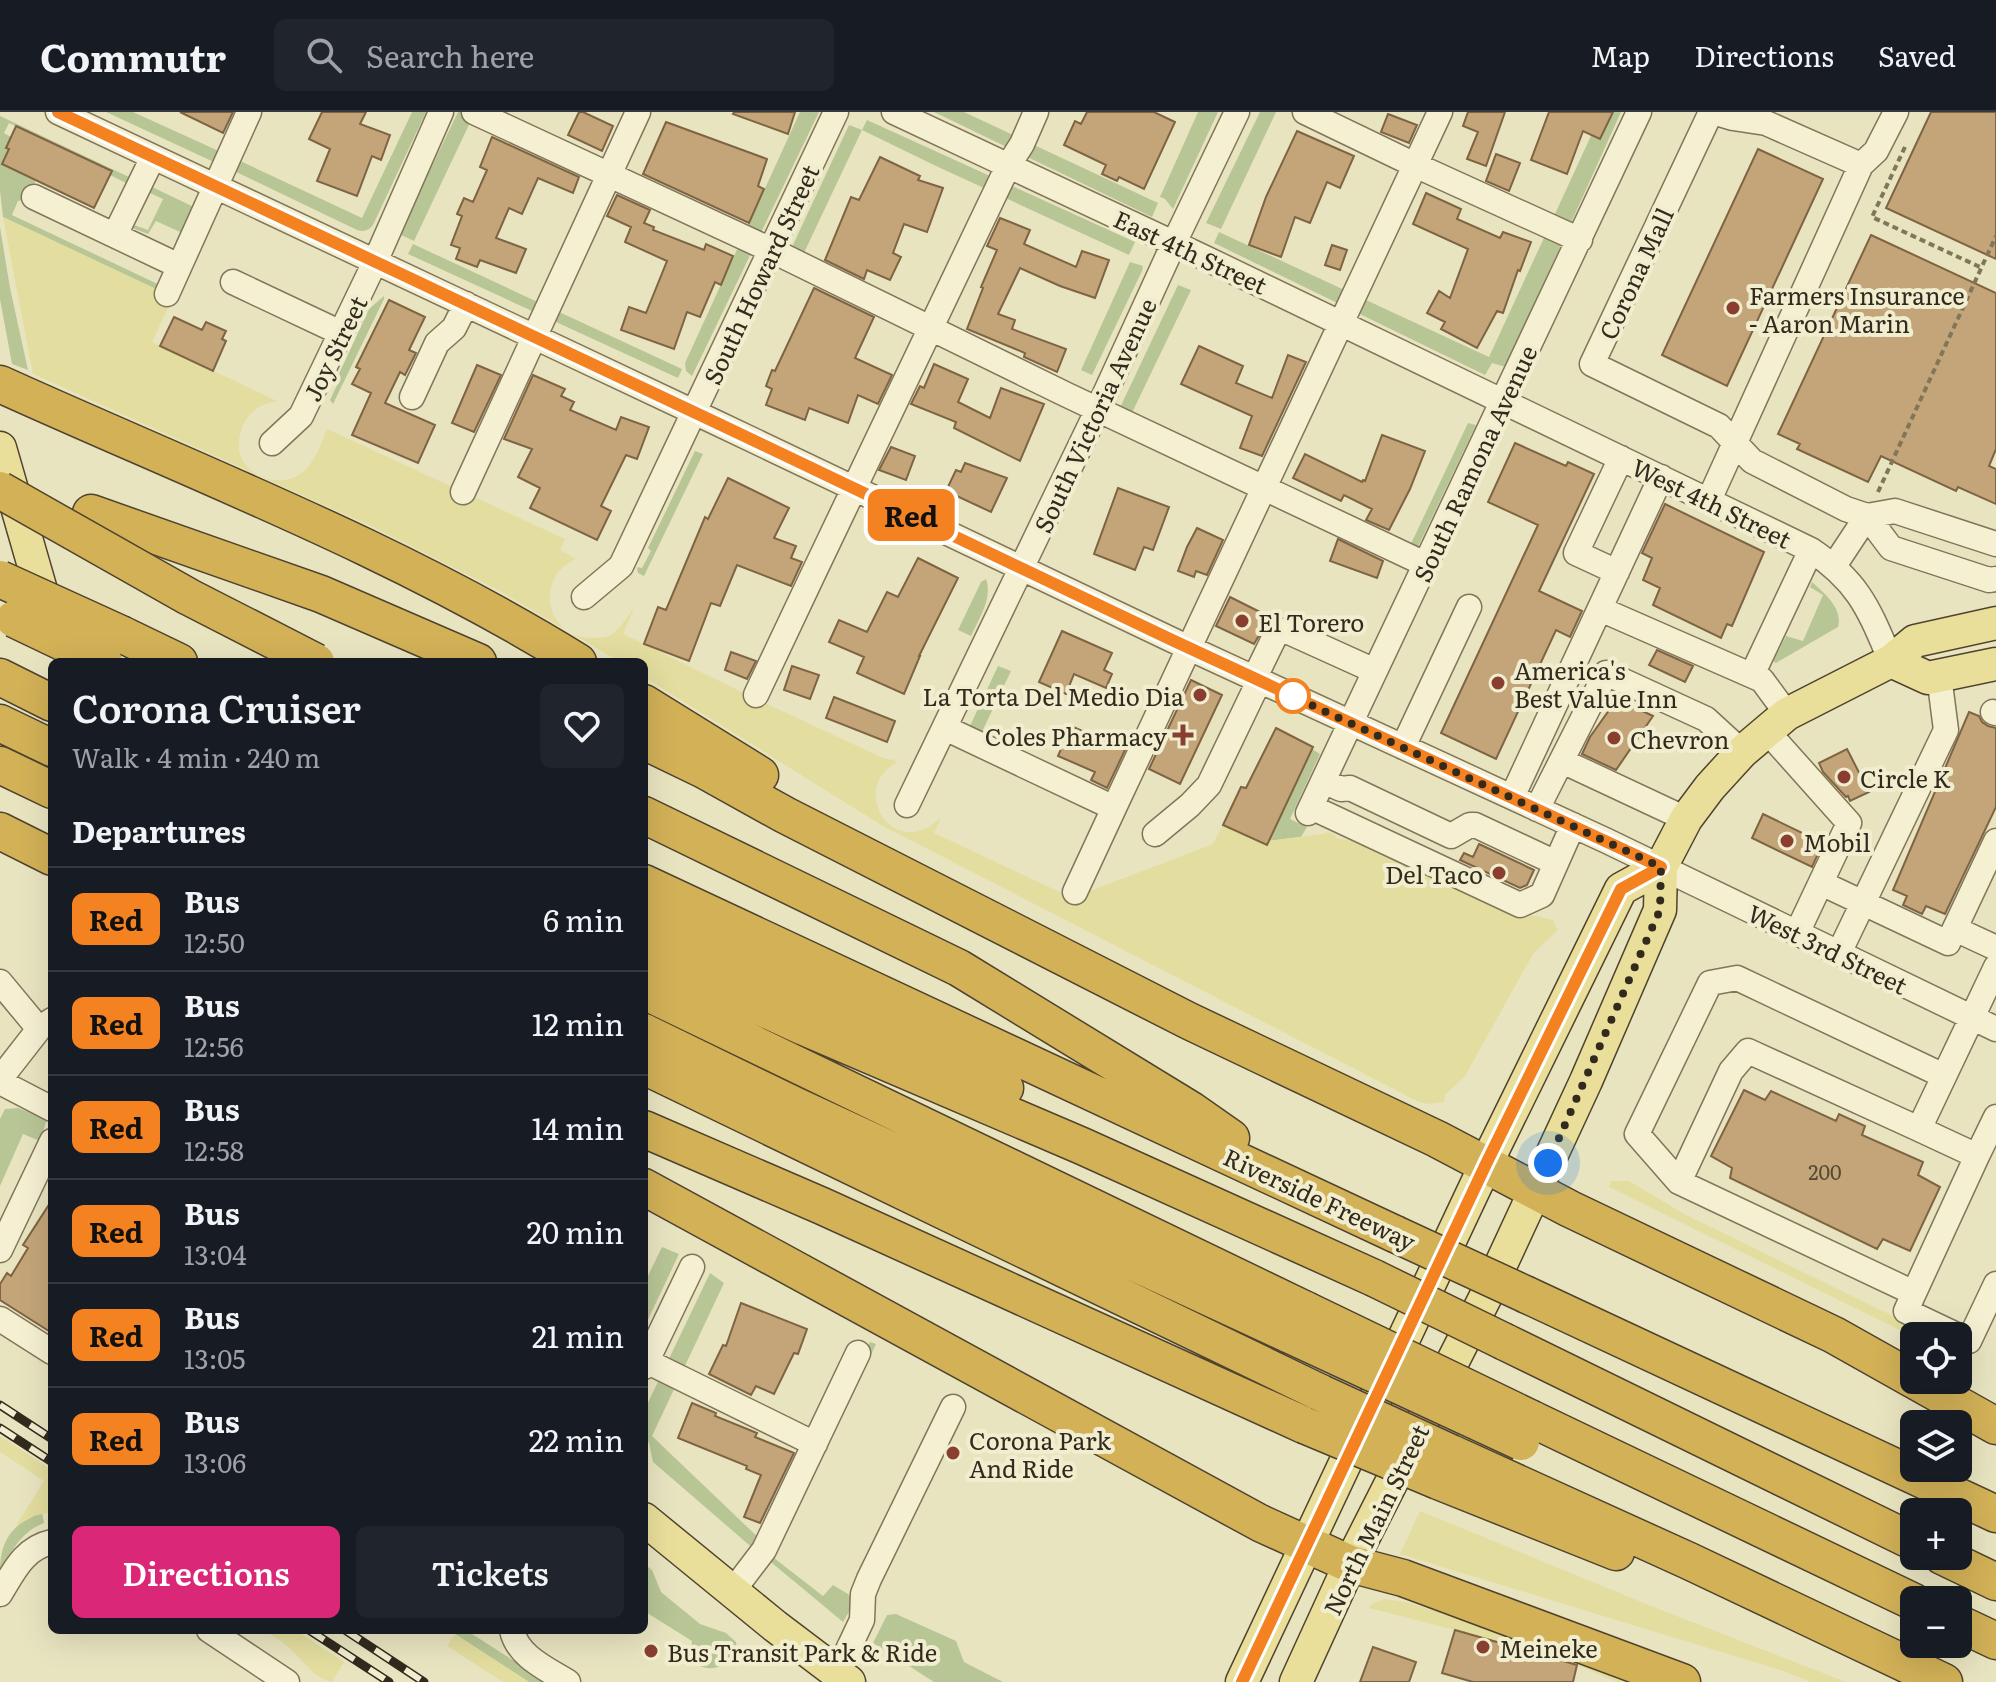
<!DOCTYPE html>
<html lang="en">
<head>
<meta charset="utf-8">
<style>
	:root { --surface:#171b24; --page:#20242c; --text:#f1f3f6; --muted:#9ea1a6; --line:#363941; --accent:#db2777 }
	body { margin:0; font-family:Literata,serif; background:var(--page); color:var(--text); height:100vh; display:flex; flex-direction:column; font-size:30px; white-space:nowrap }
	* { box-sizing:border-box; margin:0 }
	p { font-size:26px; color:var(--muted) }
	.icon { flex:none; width:44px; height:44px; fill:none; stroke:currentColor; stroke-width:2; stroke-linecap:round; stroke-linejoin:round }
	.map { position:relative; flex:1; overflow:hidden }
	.details { position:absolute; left:48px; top:546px; width:600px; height:976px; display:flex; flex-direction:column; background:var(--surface); border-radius:12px; box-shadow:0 8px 32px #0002 }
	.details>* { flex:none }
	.badge { padding:0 16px; border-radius:12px; font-size:28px; line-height:52px }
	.controls { position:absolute; left:1900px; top:1210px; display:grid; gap:16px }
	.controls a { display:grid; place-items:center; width:72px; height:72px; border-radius:12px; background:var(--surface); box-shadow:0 8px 32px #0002; font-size:40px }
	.you { position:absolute; width:40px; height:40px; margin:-20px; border:6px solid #fff; border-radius:50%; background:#1a73e8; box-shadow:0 0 0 12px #1a73e833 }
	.map>.badge { position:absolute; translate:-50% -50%; box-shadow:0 0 0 4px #fff }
	h2 { padding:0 24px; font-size:30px; line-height:72px }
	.round { display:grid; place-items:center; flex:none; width:84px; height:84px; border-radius:12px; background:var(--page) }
	.overview { display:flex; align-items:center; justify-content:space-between; height:136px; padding:0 24px }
	h1 { font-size:38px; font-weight:600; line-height:60px }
	.action { display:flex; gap:16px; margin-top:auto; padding:16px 24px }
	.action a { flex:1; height:92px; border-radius:12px; background:var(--accent); color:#fff; font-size:32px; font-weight:600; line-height:92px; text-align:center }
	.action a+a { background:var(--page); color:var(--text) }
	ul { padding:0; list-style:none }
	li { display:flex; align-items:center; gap:24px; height:104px; padding:0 24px; border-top:2px solid var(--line) }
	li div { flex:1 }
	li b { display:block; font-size:30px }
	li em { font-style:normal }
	li .badge { min-width:88px; font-weight:700; text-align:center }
	header { display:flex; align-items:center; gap:48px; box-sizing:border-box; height:112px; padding:0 40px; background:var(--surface); border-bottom:2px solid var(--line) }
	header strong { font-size:38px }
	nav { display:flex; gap:44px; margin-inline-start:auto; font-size:28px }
	.search { width:560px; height:72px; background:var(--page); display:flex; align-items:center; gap:20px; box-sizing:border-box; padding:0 28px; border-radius:12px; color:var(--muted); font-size:30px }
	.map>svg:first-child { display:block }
	.green { fill:#b8c696 }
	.sand { fill:#e3dd9f }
	.building { fill:#c4a579; stroke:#7e6442; stroke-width:2 }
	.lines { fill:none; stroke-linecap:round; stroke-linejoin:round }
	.minor-casing { stroke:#81755a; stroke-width:27 }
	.major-casing { stroke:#4f432e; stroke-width:35 }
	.highway-casing { stroke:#4f432e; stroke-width:39 }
	.path { stroke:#81755a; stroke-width:4; stroke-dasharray:6 4; stroke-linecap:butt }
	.minor { stroke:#f5f0d2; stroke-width:24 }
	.major { stroke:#eadf9a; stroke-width:32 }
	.highway { stroke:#d2b157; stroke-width:36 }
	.rail-casing { stroke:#322a1d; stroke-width:9 }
	.rail { stroke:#f1edcf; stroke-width:6; stroke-dasharray:18; stroke-linecap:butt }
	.highway-bridge-casing { stroke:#4f432e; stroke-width:39; stroke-linecap:butt }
	.highway-bridge { stroke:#d2b157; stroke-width:36 }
	.line-casing { stroke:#fff; stroke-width:18 }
	.line { stroke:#f58220; stroke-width:12 }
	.walk { stroke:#322a1d; stroke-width:8; stroke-dasharray:0 14.4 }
	.poi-dot { fill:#8a3e2f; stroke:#f1edcf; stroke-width:3 }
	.stop-dot { fill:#fff; stroke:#f58220; stroke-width:4 }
	.labels { text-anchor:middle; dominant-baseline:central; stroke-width:8; stroke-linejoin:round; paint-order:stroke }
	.number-label { font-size:20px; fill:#564934 }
	.street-label { font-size:24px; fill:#322a1d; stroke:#f1edcf }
	.poi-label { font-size:24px; fill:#322a1d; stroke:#f1edcf; text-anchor:start }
</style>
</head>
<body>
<header>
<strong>Commutr</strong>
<div class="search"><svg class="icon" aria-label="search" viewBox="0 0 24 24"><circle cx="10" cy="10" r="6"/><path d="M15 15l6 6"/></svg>Search here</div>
<nav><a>Map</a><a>Directions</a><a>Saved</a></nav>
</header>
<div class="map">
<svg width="1996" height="1570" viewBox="0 0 1996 1570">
	<rect width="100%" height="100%" fill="#e9e4c0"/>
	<path class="green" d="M106 0H133L221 40 216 51Z
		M412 0H426L373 113C368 119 364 120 357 118L232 58 236 47 362 106Z
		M458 0H475L414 129 399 122Z
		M800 0H819L692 264 686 259 685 251Z
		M934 0H964L1158 91 1152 105Z
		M1198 0H1218L1173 97 1165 87 1160 85Z
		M1260 0H1276L1221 117 1206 111Z
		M1602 0H1621L1506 255 1492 251 1485 263 1214 131 1219 120 1489 245Z
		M0 4 129 65 126 71 110 63 111 59 9 11 4 21 11 25 6 35 9 37 2 52 36 68 28 87 18 89 12 103 164 175 162 180 3 105 0 79Z
		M867 8 1135 130 1129 143 936 54 862 18 802 145 792 135 849 13 862 18Z
		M150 74 196 96 176 136 174 134 180 120 156 109 148 122 132 116 134 113 148 118 163 87 148 80Z
		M0 115 10 176 28 258 12 252 0 187Z
		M413 132 682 257 678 266 408 142Z
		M1130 150 1143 154 1142 159 1092 263 1081 258Z
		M1178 173 1191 178 1130 305 1117 302Z
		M384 184V187L333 292 330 288 340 267 338 264 369 197Z
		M1468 311 1476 313 1416 439 1409 436Z
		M695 339 703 342 644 464 638 461 637 457 638 455 642 456 651 439 648 436Z
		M986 467C993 487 979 506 971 524L958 518 981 470Z
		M1812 470C1825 482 1843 496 1838 515L1776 551 1773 549 1786 524 1803 529 1823 483 1810 475Z
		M998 554 1011 559 980 624 969 616Z
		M1312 637 1320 642 1290 707 1307 715 1301 725 1268 729Z
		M18 996 47 1007 40 1029 23 1022 0 1074V1007L5 997Z
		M662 1135 679 1142 644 1216V1172Z
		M710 1161 724 1171 652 1324 763 1430 756 1439 653 1350 649 1331 644 1328V1299Z
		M870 1230 876 1232 774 1446 823 1484 833 1473 848 1482 854 1491 843 1510 766 1446Z
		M42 1400 44 1411C22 1419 12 1439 0 1458 0 1427 14 1411 42 1400Z
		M644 1452 652 1458 661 1480 700 1512 726 1521 736 1530 737 1538C722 1557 712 1562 690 1549L692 1529 644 1499Z
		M896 1502 956 1529 964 1550 1003 1570H934L873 1531 887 1503Z
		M458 1518H474L472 1522 547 1570H529L455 1522Z"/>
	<path class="sand" d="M3 105 173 185 152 230 277 289C261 292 250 298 243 313 240 321 238 329 239 338 243 365 282 378 303 360 315 350 321 332 327 317L565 427 560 438 576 447C535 464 544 524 590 526 596 526 603 526 609 524 619 519 627 505 634 496L623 522 754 586 881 645 890 648 894 647 896 651C854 673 884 735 924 717 930 715 936 710 941 706L934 721 1066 783 1093 778 1213 732 1223 713 1266 733 1268 729 1323 722 1328 720 1336 724V726L1369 732 1531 803 1553 808 1556 816 1559 817 1533 842 1465 964 1445 983 1444 990 1426 992 1417 989 883 714 644 565V550H620L500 479 373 415 33 262Z
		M1611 1069H1629L1684 1102 1934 1224 1914 1225 1609 1075Z
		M0 1324 52 1358 51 1400 34 1404 16 1414 44 1369 0 1340Z
		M1420 1399 1646 1492 1846 1570H1811L1780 1558 1400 1442Z
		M1385 1487 1406 1490 1630 1557 1665 1570H1617L1577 1553 1455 1518 1369 1496 1373 1491Z
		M264 1518H295L344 1550 332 1570C312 1566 301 1545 286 1533 279 1527 271 1523 264 1518Z
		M455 1522 529 1570H503L447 1534Z"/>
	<path class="building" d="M180 0H233L223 21Z
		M322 0H366L360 12 390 23 381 48 372 44 357 84 317 69 330 37 309 27Z
		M579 0H583L613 14 602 39 568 23Z
		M734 0H795L788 22 733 2Z
		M1087 0H1154L1175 10 1144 77 1119 65 1117 69 1102 62 1106 53 1064 33 1075 9 1081 12Z
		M1468 0H1505L1486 54 1467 47 1478 20 1463 14Z
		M1549 0H1613L1600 27 1583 19 1567 62 1531 48Z
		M1931 0H1996V147L1886 96Z
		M1388 2 1417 13 1409 31 1381 20Z
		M666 10 767 47 758 74 764 77 749 111 643 62Z
		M16 14 112 59 94 96 2 52 9 37 6 36Z
		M1297 19 1354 44 1340 76 1327 70 1310 111 1295 105 1281 145 1249 133 1266 85Z
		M492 25 579 65 573 81 538 66 522 102 509 96 496 126 526 137 516 161 480 148 477 155 456 147 460 136 451 133 462 104 457 102 464 86 473 90 487 58 480 55Z
		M1758 37 1823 67 1727 274 1662 243Z
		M1496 42 1520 51 1509 79 1486 69Z
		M880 45 920 64 918 68 943 76 927 120 904 112 893 141 901 145 890 168 867 158 864 167 825 148 851 85 859 88Z
		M1426 81 1461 97 1457 107 1500 126 1503 120 1531 130 1520 159 1518 158 1503 201 1497 199 1477 236 1441 217 1445 210 1427 201 1439 179 1450 186 1468 137 1413 112Z
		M617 83 650 98 644 111 654 115 653 118 704 138 706 132 733 144 721 173 715 170 700 205 687 200 674 237 621 218 629 195 646 201 667 149 625 130 631 115 607 104Z
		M1000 106 1030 118 1024 132 1076 155 1082 139 1109 148 1095 186 1060 174 1020 156 998 202 1015 208 1012 217 1066 237 1057 260 1024 245 1025 241 967 217 983 176 981 175 997 138 987 134Z
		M1871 123 1996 181V337L1989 354 1996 357V392L1958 375 1956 379 1881 344 1868 370 1797 337 1800 332 1778 322Z
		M1332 133 1347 138 1340 158 1325 153Z
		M814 176 874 205 855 246 892 263 878 292 858 283 848 311 809 296 805 308 766 293 772 277 766 274 772 258 775 259Z
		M389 188 425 205 409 238 416 241 405 263 400 260 385 291 435 313 418 351 352 323 371 281 352 272 360 257 356 255Z
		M174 205 202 218 206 210 226 219 222 227 226 229 213 259 160 234Z
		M1199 234 1243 254 1236 271 1272 286 1288 243 1306 250 1262 344 1240 336 1252 304 1181 272Z
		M934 252 968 267 958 290 990 306 1001 276 1044 292 1020 349 954 316 956 310 911 292 920 274 924 276Z
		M477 253 501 263 474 320 452 311Z
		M533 263 565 277 561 284 574 290 570 298 616 318 621 305 649 315 637 347 626 343 601 394 611 399 597 428 530 396 540 376 518 365 532 337 504 327Z
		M1382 323 1425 339 1410 377 1389 418 1366 408 1372 397 1344 383 1341 389 1293 366 1305 342 1362 370 1363 368 1365 369Z
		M1515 331 1566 354 1568 350 1594 362 1539 479 1582 499 1570 525 1556 518 1496 647 1441 621 1538 413 1488 390Z
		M891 335 915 344 906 368 879 358Z
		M965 351 1007 366 991 400 946 379 956 358 961 360Z
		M728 366 789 396 774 426 796 434 791 446 802 450 791 474 737 453 720 494 711 491 689 549 644 532 658 495 666 498 705 405 708 407Z
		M1118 376 1169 395 1153 438 1144 435 1135 458 1094 442Z
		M1665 392 1764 440 1732 514 1727 512 1721 526 1653 493 1660 476 1643 468 1652 446 1642 441Z
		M1197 416 1223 428 1207 463 1196 459 1194 465 1178 459 1187 435Z
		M1338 427 1383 449 1377 466 1330 449Z
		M918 446 958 466 919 544H920L904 582 857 561 864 545 829 530 839 508 867 520 887 480 898 485Z
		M1230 485 1270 505 1254 532 1216 514Z
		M1062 519 1112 541 1104 558 1112 562 1106 576 1074 562 1066 582 1039 570Z
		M1657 538 1693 554 1685 570 1649 553Z
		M731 540 756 549 747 567 725 558Z
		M792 554 819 563 810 587 784 578Z
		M1191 568 1222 583 1180 672 1149 657Z
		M834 585 895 609 887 630 826 606Z
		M1617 587 1653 604 1616 658 1582 642 1590 625Z
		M1969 600 1979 604 1982 610 1988 614 1996 616V695L1945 802 1926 794 1922 802 1903 793 1907 784 1893 778Z
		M1071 614 1125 638 1107 676 1091 668 1095 660 1058 644Z
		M1276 616 1313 635 1267 733 1223 713 1241 675 1246 676Z
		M1847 637 1869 680 1850 689 1848 684 1846 685 1823 660 1819 651Z
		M1763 702 1823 731 1812 755 1752 726Z
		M1479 732 1534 758 1527 773 1520 776 1460 748 1464 741 1473 745Z
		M1744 978 1765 988 1771 979 1836 1009 1839 1002 1865 1014 1862 1023 1923 1050 1918 1063 1940 1075 1910 1139 1883 1127 1877 1137 1730 1066 1732 1056 1711 1044Z
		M52 1088V1221L0 1188V1172L7 1161 11 1164 28 1136 23 1133Z
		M741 1191 807 1217 798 1242 794 1241 774 1282 756 1274 751 1283 709 1262 723 1233 726 1234Z
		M692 1291 716 1301 715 1304 757 1321 755 1325 794 1341 760 1411 744 1405 761 1363 746 1357 747 1354 678 1326Z
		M1455 1518 1577 1553 1573 1570H1473L1442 1561Z
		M1373 1535 1416 1550 1409 1570H1360Z"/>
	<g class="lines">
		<g class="minor-casing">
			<path id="minor" d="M58 0 717 311 1189 536 1607 729 1996 917
				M474 0 771 138 1067 283 1425 452
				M894 0 1201 144 1811 438C1860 471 1869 498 1891 549
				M1305 0 1415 53 1580 128
				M1711 0 1592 252 1719 314 1752 349 1846 397 1867 404 1895 399 1996 432
				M1713 0 1733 6 1766 11 1861 53
				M34 85 179 154
				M115 123 153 45
				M233 170 341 221
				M167 182 249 0
				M412 285 437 231 454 216 466 192
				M272 331 301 304 375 150 441 0
				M463 380 638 0
				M1709 388 1861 53 1876 39 1896 0
				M1867 404 1891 436 1989 468 1996 467
				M1834 454 1867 404
				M1617 460 1576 441 1621 346
				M584 485 621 454 836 0
				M1600 497 1762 568 1787 602
				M1752 563 1811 438
				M756 583C839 406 925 230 1008 54L1022 32 1036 0
				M1993 600 1996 601
				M945 616 1114 696 1075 780
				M1766 618 1849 711 1797 821
				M1403 635 1469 495
				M1562 649 1686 707
				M1323 669 1341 677 1350 676 1451 724 1470 713H1475L1556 751
				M1512 685 1661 365
				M907 693 1098 297 1174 131 1237 0
				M1311 695 1520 793 1542 783 1573 713
				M1114 696 1440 0
				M1537 697 1606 561 1706 607 1742 640
				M1308 701 1639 0
				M1155 722 1190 693 1209 673 1259 569 1257 561 1275 524 1282 519 1291 521 1375 559
				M1821 771 1948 831 1996 729
				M1955 817 1996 836
				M1839 841 1946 618 1939 564
				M1996 855 1919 1017 1977 1044 1996 1005
				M0 870 39 917
				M1944 964 1737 866 1710 871 1637 1022 1679 1070 1914 1181 1906 1199 1969 1229 1996 1172
				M0 967 39 917 52 908
				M0 970 52 997
				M1679 1070 1731 959 1748 939 1919 1017
				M0 1138 52 1029
				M1914 1181 1977 1044
				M0 1207 52 1240
				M644 1248 815 1332
				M644 1255 692 1155
				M732 1480 764 1438 858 1241
				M0 1482C14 1459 24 1436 52 1430
				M209 1518 287 1570
				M512 1518C517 1544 547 1557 568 1570
				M837 1561 862 1508 863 1482 869 1467 953 1295"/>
		</g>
		<g class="major-casing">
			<path id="major" d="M0 336 49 506
				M1891 549 1928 566 1996 552
				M644 1407 775 1514 849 1570
				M1242 1570 1486 1052 1621 777 1661 755
				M1296 1570 1350 1452 1490 1176 1586 969 1660 798 1661 755 1686 707 1710 675 1742 640 1787 602 1891 549 1915 529 1996 511"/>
		</g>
		<g class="highway-casing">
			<path id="highway" d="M0 272C194 360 396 437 578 550
				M91 401 321 482 478 550
				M123 523 179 550
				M0 565 52 591
				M644 591 760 663
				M0 611 52 636
				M644 629 704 658 785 703 1189 909 1437 1027 1570 1097 1834 1223 1914 1268
				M0 653 52 678
				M644 703 959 856 1191 998 1231 1026
				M0 719 52 745
				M644 771 1395 1122
				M644 805 1005 976
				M644 842 804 915 1082 1034 1374 1166
				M644 879 1306 1198
				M644 920 796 994 1290 1223
				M644 954 1321 1281
				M644 1017 822 1094 1304 1313
				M644 1075 1260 1411 1350 1452 1403 1466 1682 1570
				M1527 1183 1996 1402
				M1505 1230 1914 1430
				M1914 1268 1996 1314
				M1532 1307 1914 1490
				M1451 1341 1689 1449 1944 1570
				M1438 1369 1616 1440
				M1942 1444 1996 1470
				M1958 1511 1996 1529"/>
		</g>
		<path class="path" d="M1905 35 1872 105 1982 156
			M1878 380 1996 124"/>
		<use href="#minor" class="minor"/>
		<use href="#major" class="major"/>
		<use href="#highway" class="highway"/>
		<g class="rail-casing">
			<path id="rail" d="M0 1293 52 1327
				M0 1316 52 1350
				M309 1518 389 1570
				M345 1518 424 1570"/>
		</g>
		<use href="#rail" class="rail"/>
		<g class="highway-bridge-casing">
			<path id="highway-bridge" d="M0 378 189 485 316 550
				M0 467 123 523
				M14 507 104 550
				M1395 1122 1527 1183
				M1374 1166 1505 1230
				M1306 1198 1532 1307
				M1290 1223 1521 1330
				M1321 1281 1451 1341
				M1304 1313 1438 1369"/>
		</g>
		<use href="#highway-bridge" class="highway-bridge"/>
	</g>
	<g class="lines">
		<g class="line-casing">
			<path id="line" d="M58 0 717 311 1172 528 1661 755 1621 777 1486 1052 1242 1570"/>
		</g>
		<use href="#line" class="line"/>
		<path class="walk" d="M1293 584 1283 580 1661 755 1660 798 1548 1051"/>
	</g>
	<g class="poi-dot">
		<circle cx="1733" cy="196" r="8"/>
		<circle cx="1242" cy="509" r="8"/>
		<circle cx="1498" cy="571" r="8"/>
		<circle cx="1200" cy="583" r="8"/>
		<path d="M1179 611h8v8h8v8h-8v8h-8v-8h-8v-8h8z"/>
		<circle cx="1614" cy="626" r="8"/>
		<circle cx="1844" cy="665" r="8"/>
		<circle cx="1787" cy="729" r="8"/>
		<circle cx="1499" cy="761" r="8"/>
		<circle cx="953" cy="1341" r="8"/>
		<circle cx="1483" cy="1535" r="8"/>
		<circle cx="651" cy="1539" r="8"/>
	</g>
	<circle class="stop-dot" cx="1293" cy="584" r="16"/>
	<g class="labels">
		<g class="number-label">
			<text x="1825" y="1059">200</text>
		</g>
		<g class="street-label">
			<text transform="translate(1191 139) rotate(25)">East 4th Street</text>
			<text transform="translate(1635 161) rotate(-65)">Corona Mall</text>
			<text transform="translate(760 162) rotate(-65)">South Howard Street</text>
			<text transform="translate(334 236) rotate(-64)">Joy Street</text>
			<text transform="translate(1094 303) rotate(-65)">South Victoria Avenue</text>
			<text transform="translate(1474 351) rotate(-65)">South Ramona Avenue</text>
			<text transform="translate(1712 390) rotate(26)">West 4th Street</text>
			<text transform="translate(1828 836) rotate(26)">West 3rd Street</text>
			<text transform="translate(1320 1086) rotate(25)">Riverside Freeway</text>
			<text transform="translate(1375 1407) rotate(-64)">North Main Street</text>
		</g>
		<g class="poi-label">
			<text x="1749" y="182">Farmers Insurance<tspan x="1749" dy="28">- Aaron Marin</tspan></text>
			<text x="1258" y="509">El Torero</text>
			<text x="1514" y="557">America's<tspan x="1514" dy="28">Best Value Inn</tspan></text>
			<text x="1184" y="583" text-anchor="end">La Torta Del Medio Dia</text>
			<text x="1167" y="623" text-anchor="end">Coles Pharmacy</text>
			<text x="1630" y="626">Chevron</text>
			<text x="1860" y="665">Circle K</text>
			<text x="1803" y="729">Mobil</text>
			<text x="1483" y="761" text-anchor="end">Del Taco</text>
			<text x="969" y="1327">Corona Park<tspan x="969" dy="28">And Ride</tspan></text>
			<text x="1499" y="1535">Meineke</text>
			<text x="667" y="1539">Bus Transit Park &amp; Ride</text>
		</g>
	</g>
</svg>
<div class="controls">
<a><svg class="icon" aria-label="locate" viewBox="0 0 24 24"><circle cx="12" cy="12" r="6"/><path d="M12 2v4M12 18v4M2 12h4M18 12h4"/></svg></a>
<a><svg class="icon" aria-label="layers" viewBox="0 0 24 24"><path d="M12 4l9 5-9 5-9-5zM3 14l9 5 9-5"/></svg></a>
<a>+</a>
<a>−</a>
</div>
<div class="you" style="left:1548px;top:1051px"></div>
<b class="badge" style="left:911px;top:403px;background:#f58220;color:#111">Red</b>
<section class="details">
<div class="overview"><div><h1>Corona Cruiser</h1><p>Walk · 4 min · 240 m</p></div><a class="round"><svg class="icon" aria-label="heart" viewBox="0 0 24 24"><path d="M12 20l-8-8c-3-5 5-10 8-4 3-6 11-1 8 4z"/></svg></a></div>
<h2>Departures</h2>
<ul>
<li><span class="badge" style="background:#f58220;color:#111">Red</span><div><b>Bus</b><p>12:50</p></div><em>6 min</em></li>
<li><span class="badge" style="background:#f58220;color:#111">Red</span><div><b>Bus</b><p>12:56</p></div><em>12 min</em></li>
<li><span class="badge" style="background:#f58220;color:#111">Red</span><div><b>Bus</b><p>12:58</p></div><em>14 min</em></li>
<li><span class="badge" style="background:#f58220;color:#111">Red</span><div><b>Bus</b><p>13:04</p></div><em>20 min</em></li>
<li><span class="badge" style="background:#f58220;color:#111">Red</span><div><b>Bus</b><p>13:05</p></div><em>21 min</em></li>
<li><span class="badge" style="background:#f58220;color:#111">Red</span><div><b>Bus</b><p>13:06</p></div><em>22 min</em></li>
</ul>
<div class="action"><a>Directions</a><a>Tickets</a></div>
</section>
</div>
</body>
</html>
